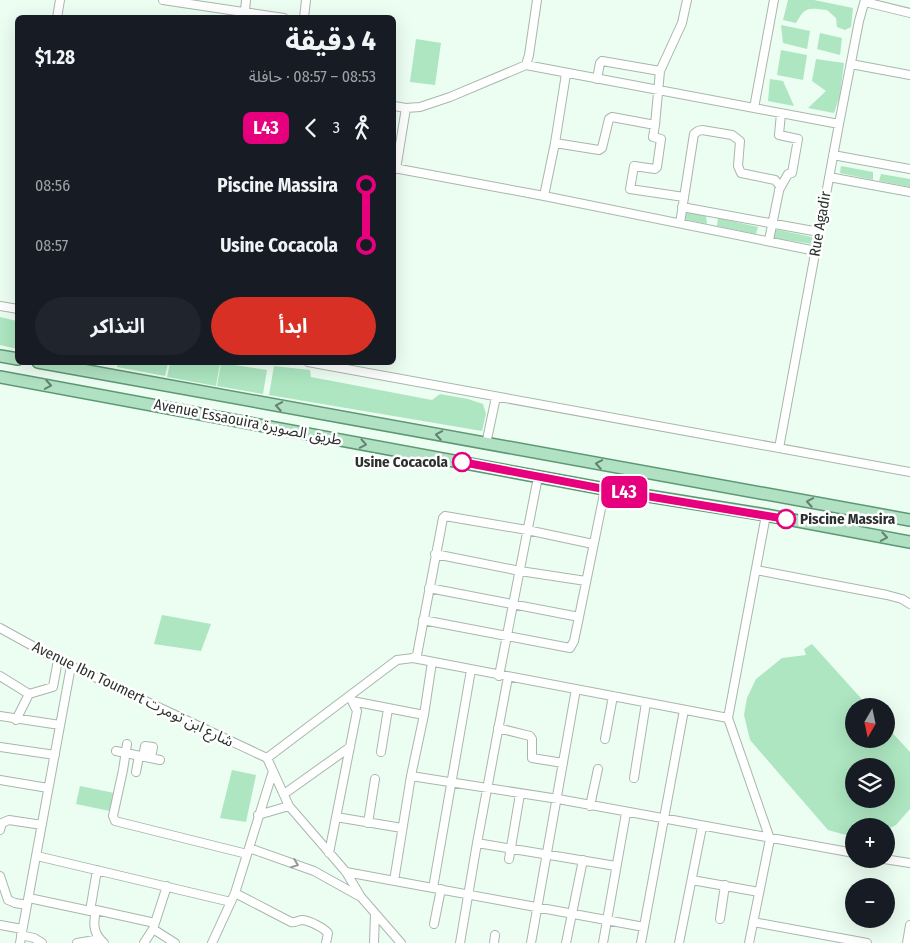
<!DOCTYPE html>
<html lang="ar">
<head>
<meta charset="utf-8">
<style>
	:root { --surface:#171b24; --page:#20242c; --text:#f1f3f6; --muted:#9ea1a6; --accent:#d93025 }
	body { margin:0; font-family:"Fira Sans Condensed","Noto Sans Arabic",sans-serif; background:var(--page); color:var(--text); direction:rtl; height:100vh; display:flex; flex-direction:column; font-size:19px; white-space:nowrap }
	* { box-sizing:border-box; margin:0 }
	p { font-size:16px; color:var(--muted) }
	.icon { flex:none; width:28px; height:28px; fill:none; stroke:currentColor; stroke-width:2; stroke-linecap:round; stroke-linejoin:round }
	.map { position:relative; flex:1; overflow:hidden; direction:ltr }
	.sheet { position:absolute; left:15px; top:15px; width:381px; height:350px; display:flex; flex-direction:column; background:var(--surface); border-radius:8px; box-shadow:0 5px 20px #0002; direction:rtl }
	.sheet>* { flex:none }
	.badge { padding:0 10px; border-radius:8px; font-size:18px; line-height:32px }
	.needle { width:32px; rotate:189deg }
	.tools { position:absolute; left:845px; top:698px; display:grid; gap:10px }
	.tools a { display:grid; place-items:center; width:50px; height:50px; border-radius:50%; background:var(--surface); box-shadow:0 5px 20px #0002; font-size:25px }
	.map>.badge { position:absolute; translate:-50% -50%; box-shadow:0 0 0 2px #fff }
	.legs { display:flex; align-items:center; gap:8px; height:55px; padding:0 20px; font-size:16px }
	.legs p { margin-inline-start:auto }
	.summary { display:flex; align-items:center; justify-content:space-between; height:85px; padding:0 20px }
	h1 { font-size:28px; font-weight:700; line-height:38px }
	.primary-button { display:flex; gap:10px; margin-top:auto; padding:10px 20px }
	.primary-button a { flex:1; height:58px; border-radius:30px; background:var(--accent); color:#fff; font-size:20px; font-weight:700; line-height:58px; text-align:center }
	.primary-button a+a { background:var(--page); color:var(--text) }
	ul { padding:0 20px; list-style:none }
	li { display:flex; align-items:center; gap:18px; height:60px; font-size:19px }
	li i { display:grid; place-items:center; width:8px; height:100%; margin:0 6px; background:currentColor }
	li i::after { content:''; width:12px; height:12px; margin:-6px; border:4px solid; border-radius:50%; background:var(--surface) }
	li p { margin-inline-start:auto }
	li:first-child i { background:linear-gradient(#0000 50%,currentColor 0) }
	li:last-child i { background:linear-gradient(currentColor 50%,#0000 0) }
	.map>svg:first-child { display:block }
	.green { fill:#ade6c1; fill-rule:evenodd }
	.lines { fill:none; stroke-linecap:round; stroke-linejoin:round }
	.street-casing { stroke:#a8b7ad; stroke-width:10 }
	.primary-casing { stroke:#5e9774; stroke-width:14 }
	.street { stroke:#fff; stroke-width:8 }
	.primary { stroke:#afe1c2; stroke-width:11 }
	.oneway { stroke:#668171 }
	.oneway2 { stroke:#959896 }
	.line-1-casing { stroke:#fff; stroke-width:11 }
	.line-1 { stroke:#e6007e; stroke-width:8 }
	.stop-1-dot { fill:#fff; stroke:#e6007e; stroke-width:2.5 }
	.labels { text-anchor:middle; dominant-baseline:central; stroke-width:5; stroke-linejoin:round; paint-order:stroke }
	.street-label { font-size:15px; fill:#2b322e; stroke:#fff }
	.stop-label { font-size:15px; font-weight:bold; fill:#2b322e; stroke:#fff; text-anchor:end }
</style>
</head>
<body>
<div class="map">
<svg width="910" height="943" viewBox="0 0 910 943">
	<rect width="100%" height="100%" fill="#ecfdf1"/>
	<path class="green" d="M788 0H814L853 8 851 27 845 30 837 27 836 18 827 10C809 8 805 6 796 23L783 20Z
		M781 25 810 31 807 49 783 43Z
		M820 33 842 38 840 55 817 49Z
		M416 39 441 43 435 85 410 82Z
		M781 50 807 55 803 80 777 75Z
		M816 59 844 63 840 95 834 113 808 108 826 91 812 81Z
		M770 79 783 81 794 106 768 101Z
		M841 166 873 172V180L840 173Z
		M881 174 910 179V187L879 181Z
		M687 212 706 215 707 224 683 219Z
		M718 218 758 227 756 234 717 226Z
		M774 229 812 237 813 244 773 238Z
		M0 317 17 321V349L0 345Z
		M118 363V362L168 363 165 376 117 367Z
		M170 363H220L216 386 167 377Z
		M221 363 267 370 263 394 217 386Z
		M274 366 310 370 311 377 432 400 440 394 468 399 483 404 486 414 482 431 269 395Z
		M162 615 211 624 201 651 154 644Z
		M812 644 868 706H854V739H886V726L910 752V809L896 825 886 830V826H854L853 837 828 830 750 740 744 715 747 698 756 679 782 658 806 655 804 649ZM854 766H886V799H854Z
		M232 770 256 775 246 822 220 818Z
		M80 786 114 793 110 811 76 804Z"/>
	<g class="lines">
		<g class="street-casing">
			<path id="street" d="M163 0 284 18
				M865 2 910 13
				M245 11 246 0
				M57 18 60 0
				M304 18 306 0
				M851 64 910 75
				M526 65 839 124
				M660 71 682 23 687 0
				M394 106 406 108 420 107 450 97 526 65 529 55 537 0
				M754 108 774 0
				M655 125 653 137 661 139 657 167 655 169 634 166 630 189 684 197
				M555 143 599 150 602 148 609 119 612 117 655 125 660 71 602 61 600 63 597 79
				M833 155 910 169
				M394 168 544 196 816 251
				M396 169 406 108
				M829 177 910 192
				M779 190 788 174 792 173 798 139 779 135 781 113
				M544 196 555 143 566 74
				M682 207 819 232
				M680 223 694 134 698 131 702 130 732 135 740 141 738 166 741 173 775 180 780 186 769 240
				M0 306 18 309
				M308 362 910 472
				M486 444 496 397
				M779 448 839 124 859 21 865 0
				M435 554 520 571 586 581
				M756 570 887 595 902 599 910 604
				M429 588 579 617
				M423 620 570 648 574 641 579 617 605 489
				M0 628 58 660 267 758
				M413 658 417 655 443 518 445 516 527 530 593 544
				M0 676 29 694 16 720
				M499 676 538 477
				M29 694 53 687 58 660
				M351 699 352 701 424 715
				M0 716 60 725
				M498 728 530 736 532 739V758L563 763
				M605 739 613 696
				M127 744 123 770 113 816 115 821 247 854
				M0 747 55 755
				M116 751 160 760
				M381 752 388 709
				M143 757 145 746 153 747 151 758
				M267 758 397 660 413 658 728 718
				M267 758 289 806 346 872 361 897 401 943
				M136 772 139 756
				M411 776 558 799 854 853
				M634 778 646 703
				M0 780 48 788
				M284 794 350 747
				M590 806 598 769
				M258 815 289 806
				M336 817 402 828
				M368 823 375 779
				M0 830 2 823 9 820 42 825
				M477 843 616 866
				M249 848 314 871 359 896
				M329 853 357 711 352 701
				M37 856 231 902
				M509 859 520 794
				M884 859 910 863
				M346 872 644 927
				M0 876 8 900 15 903 27 905
				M692 880 759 892
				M394 881 411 776 424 715 432 662
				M433 888 471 670
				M235 893 291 922C296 923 298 920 303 920 310 921 324 928 328 933L326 943
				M29 898 90 911 96 910
				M90 911 97 870
				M720 919 725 885
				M753 922 867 943
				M434 924 441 889
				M0 925 22 929
				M153 929 175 943
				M21 935 34 938 42 943
				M20 943 71 666
				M77 943 100 939
				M104 943C93 934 93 923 96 910L155 923
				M144 943 153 929 167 886
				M212 943 235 893 273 771
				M374 943 375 914
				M460 943 477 843 508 677
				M494 943 495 935
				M531 943 576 689
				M566 943 583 860
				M603 943 626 813
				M641 943 684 710
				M679 943 702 827
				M749 943 770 839 728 718 766 515
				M907 943 910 925"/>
		</g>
		<g class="primary-casing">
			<path id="primary" d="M0 356 18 359
				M38 362 910 520
				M0 377 605 489 766 515 910 542"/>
		</g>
		<use href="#street" class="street"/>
		<use href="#primary" class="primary"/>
	</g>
	<defs><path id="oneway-chevron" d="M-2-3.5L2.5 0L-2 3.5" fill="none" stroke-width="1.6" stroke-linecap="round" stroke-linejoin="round" transform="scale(1.25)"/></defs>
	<g class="oneway">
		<use href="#oneway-chevron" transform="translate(48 385) rotate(10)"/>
		<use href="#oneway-chevron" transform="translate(279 406) rotate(-170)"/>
		<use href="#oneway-chevron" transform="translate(439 435) rotate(-170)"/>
		<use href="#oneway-chevron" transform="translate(363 444) rotate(11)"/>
		<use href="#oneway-chevron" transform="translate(599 464) rotate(-170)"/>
		<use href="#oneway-chevron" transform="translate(810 502) rotate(-170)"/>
		<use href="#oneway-chevron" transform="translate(884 537) rotate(10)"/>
	</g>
	<use class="oneway2" href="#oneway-chevron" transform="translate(295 864) rotate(21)"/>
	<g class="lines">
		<g class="line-1-casing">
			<path id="line-1" d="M462 462 604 489 786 519"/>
		</g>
		<use href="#line-1" class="line-1"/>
	</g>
	<g class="stop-1-dot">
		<circle cx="462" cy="462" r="9"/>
		<circle cx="786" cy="519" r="9"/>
	</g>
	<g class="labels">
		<g class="street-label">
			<text transform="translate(820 224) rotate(-80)">Rue Agadir</text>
			<text transform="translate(248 422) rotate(11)">Avenue Essaouira طريق الصويرة</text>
			<text transform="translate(133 694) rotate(26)">Avenue Ibn Toumert شارع ابن تومرت</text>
		</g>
		<g class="stop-label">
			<text x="448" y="462">Usine Cocacola</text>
			<text x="800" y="519" text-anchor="start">Piscine Massira</text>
		</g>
	</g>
</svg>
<div class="tools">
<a><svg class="needle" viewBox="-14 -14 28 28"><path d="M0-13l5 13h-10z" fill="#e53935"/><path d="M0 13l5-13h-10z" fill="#9ea1a6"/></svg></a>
<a><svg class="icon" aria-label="layers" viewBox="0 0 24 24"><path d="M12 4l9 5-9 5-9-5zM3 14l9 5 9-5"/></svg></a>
<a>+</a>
<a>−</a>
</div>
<b class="badge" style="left:624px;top:492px;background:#e6007e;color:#fff">L43</b>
<section class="sheet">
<div class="summary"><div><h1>4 دقيقة</h1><p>08:53 – 08:57 · حافلة</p></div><b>$1.28</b></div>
<div class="legs"><svg class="icon" aria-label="walk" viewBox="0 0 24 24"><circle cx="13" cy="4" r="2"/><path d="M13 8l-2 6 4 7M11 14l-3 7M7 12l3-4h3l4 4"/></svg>3<svg class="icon" aria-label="back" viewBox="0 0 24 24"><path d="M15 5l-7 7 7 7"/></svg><b class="badge" style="background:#e6007e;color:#fff">L43</b></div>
<ul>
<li><i style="color:#e6007e"></i><b>Piscine Massira</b><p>08:56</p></li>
<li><i style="color:#e6007e"></i><b>Usine Cocacola</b><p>08:57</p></li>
</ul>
<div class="primary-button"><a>ابدأ</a><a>التذاكر</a></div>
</section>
</div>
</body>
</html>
